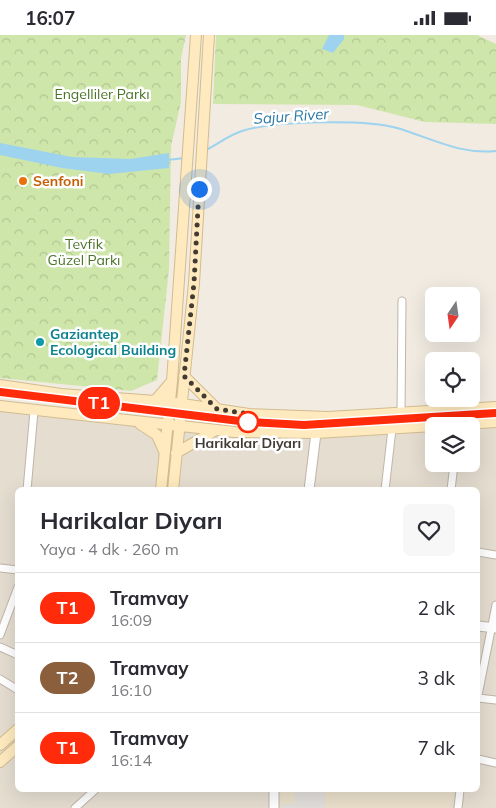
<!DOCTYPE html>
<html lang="tr">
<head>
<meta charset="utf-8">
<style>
	:root { --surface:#fff; --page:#f7f7f7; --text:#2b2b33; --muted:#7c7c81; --line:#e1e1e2 }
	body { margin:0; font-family:Mulish,sans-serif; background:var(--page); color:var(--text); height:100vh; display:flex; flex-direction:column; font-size:19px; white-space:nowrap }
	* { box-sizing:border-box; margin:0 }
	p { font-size:16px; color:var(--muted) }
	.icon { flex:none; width:28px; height:28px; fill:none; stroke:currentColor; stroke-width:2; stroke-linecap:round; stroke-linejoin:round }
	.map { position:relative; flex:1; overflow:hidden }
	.details { position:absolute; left:15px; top:452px; width:465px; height:305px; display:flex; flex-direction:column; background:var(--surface); border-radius:8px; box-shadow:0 5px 20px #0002 }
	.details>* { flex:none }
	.badge { padding:0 10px; border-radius:16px; font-size:18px; line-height:32px }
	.needle { width:32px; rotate:193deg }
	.controls { position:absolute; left:425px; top:252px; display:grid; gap:10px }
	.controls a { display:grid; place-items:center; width:55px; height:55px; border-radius:8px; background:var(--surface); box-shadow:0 5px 20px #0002; font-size:25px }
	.you { position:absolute; width:25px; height:25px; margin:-12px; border:4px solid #fff; border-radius:50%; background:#1a73e8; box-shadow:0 0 0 8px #1a73e833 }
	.map>.badge { position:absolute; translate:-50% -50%; box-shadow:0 0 0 2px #fff }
	.round { display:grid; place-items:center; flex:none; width:52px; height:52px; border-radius:8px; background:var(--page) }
	.head { display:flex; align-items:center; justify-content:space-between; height:85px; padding:0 25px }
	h1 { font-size:24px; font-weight:700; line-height:38px }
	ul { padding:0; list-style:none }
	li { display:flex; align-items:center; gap:15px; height:70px; padding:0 25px; border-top:1px solid var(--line) }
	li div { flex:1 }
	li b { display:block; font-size:19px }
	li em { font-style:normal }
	li .badge { min-width:55px; font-weight:700; text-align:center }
	.status { display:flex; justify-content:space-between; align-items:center; height:35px; padding:0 25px; background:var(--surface); direction:ltr }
	.status svg { height:14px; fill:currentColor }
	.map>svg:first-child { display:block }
	.residential { fill:#e5ddd0; fill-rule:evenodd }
	.education { fill:#eae0cb }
	.park { fill:url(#park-crowns) }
	.parking { fill:#e1dedb }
	.water { fill:#9dd3ef }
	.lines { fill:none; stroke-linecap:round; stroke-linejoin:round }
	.stream { stroke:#9dd3ef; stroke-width:2 }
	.minor-casing { stroke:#bfb5a8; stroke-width:9 }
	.tertiary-casing { stroke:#bfb5a8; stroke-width:11 }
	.secondary-casing { stroke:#d2bc91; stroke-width:12 }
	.minor { stroke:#fff; stroke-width:7 }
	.tertiary { stroke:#fff; stroke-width:9 }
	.secondary { stroke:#feeabe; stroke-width:10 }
	.tram { stroke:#929292; stroke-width:1 }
	.line-casing { stroke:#fff; stroke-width:11 }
	.line { stroke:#ff2b0a; stroke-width:8 }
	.walk { stroke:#423b33; stroke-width:5; stroke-dasharray:0 9 }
	.food-dot { fill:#e8710a; stroke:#fff; stroke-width:2 }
	.culture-dot { fill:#0f9aa8; stroke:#fff; stroke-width:2 }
	.stop-dot { fill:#fff; stroke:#ff2b0a; stroke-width:2.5 }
	.labels { text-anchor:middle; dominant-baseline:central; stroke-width:5; stroke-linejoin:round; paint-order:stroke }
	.park-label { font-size:14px; fill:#497327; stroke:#fff }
	.food-label { font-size:14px; font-weight:bold; fill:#c56008; stroke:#fff; text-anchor:start }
	.culture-label { font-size:14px; font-weight:bold; fill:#0d838f; stroke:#fff; text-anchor:start }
	.stop-label { font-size:14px; font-weight:bold; fill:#423b33; stroke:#fff }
	.water-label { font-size:15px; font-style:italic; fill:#2c7aa5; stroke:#fff }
</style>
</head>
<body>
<div class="status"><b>16:07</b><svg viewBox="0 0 49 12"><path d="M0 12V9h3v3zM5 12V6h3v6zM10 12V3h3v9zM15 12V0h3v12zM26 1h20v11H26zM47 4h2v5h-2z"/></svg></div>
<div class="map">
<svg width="496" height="773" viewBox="0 0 496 773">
	<defs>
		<pattern id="park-crowns" width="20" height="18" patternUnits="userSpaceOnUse" patternTransform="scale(1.25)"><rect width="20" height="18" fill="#cfe6aa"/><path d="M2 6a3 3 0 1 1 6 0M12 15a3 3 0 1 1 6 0" fill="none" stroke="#b3c693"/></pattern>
	</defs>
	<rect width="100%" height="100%" fill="#f1ebe2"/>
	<path class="residential" d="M0 366 123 381 338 390 496 377V773H0ZM434 391H471V429H434ZM18 455H478V755H18Z"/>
	<path class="education" d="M281 755H454L450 773H280Z"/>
	<path class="park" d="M0 0H186L181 23V67L171 111 169 234 157 345 131 356 0 343Z
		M216 0H477L496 9V89L425 87 357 70 213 69Z"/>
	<path class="parking" d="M295 755H325V773H282V769H295Z"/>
	<path class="water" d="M329 0H344V4L333 18 322 14Z
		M0 108 72 122 130 124 169 118V133L109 139 62 133 0 120Z"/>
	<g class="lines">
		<path class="stream" d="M206 115C218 109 229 100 242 96 273 86 366 84 397 93 431 103 460 120 496 116
			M167 125 185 123"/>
		<g class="minor-casing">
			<path id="minor" d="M401 378 402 266
				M27 455 34 376
				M385 455 392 394
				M451 455 454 429
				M478 517 496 520
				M0 533 18 535
				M0 600 18 552
				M0 612 18 620
				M0 644 18 655
				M478 660 496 570
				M478 663 496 665
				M478 724 496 728
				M75 773 95 755
				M458 773 460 755"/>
		</g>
		<g class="tertiary-casing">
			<path id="tertiary" d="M309 455 316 398
				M478 591 496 593
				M274 773V755"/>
		</g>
		<g class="secondary-casing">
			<path id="secondary" d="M184 341 217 374
				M0 350 61 359 169 367 249 379 328 382 496 372
				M154 367 172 346
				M0 371 235 397 316 398 434 391
				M140 389 157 400 164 416
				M437 391 496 387
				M176 418 216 395
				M161 455 172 346 196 0
				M173 455 194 248 209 0
				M0 710 18 694
				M0 727 18 711"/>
		</g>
		<use href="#minor" class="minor"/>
		<use href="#tertiary" class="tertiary"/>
		<use href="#secondary" class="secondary"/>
		<path class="tram" d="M0 357 248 387 304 390 496 378"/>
	</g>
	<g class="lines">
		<g class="line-casing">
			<path id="line" d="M0 357 248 387 304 390 496 378"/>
		</g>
		<use href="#line" class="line"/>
		<path class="walk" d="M199 154 194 248 184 341 217 374 249 379 248 387"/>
	</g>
	<circle class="food-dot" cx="23" cy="146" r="5"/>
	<circle class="culture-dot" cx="40" cy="307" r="5"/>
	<circle class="stop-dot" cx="248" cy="387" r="10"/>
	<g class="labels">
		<g class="park-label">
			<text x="102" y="59">Engelliler Parkı</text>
			<text x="84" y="209">Tevfik<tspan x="84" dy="16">Güzel Parkı</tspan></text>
		</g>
		<g class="food-label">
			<text x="33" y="146">Senfoni</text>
		</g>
		<g class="culture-label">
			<text x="50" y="299">Gaziantep<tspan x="50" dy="16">Ecological Building</tspan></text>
		</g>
		<g class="stop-label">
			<text x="248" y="408">Harikalar Diyarı</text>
		</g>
		<g class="water-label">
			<text transform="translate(291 81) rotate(-4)">Sajur River</text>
		</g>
	</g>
</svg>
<div class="controls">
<a><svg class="needle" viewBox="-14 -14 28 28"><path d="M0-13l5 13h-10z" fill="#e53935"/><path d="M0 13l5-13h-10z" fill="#7c7c81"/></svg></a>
<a><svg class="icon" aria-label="locate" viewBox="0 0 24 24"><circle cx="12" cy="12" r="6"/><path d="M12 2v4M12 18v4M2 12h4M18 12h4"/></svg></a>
<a><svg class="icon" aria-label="layers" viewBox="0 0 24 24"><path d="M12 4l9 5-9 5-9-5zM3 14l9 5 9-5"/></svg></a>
</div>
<div class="you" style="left:199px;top:154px"></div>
<b class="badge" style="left:99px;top:368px;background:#ff2b0a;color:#fff">T1</b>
<section class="details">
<div class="head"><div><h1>Harikalar Diyarı</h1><p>Yaya · 4 dk · 260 m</p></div><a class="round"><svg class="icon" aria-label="heart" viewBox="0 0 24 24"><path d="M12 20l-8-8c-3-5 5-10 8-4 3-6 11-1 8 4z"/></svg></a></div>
<ul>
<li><span class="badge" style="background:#ff2b0a;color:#fff">T1</span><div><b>Tramvay</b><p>16:09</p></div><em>2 dk</em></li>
<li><span class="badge" style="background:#8b5e3c;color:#fff">T2</span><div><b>Tramvay</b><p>16:10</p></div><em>3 dk</em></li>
<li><span class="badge" style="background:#ff2b0a;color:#fff">T1</span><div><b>Tramvay</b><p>16:14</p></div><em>7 dk</em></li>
</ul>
</section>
</div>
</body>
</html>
